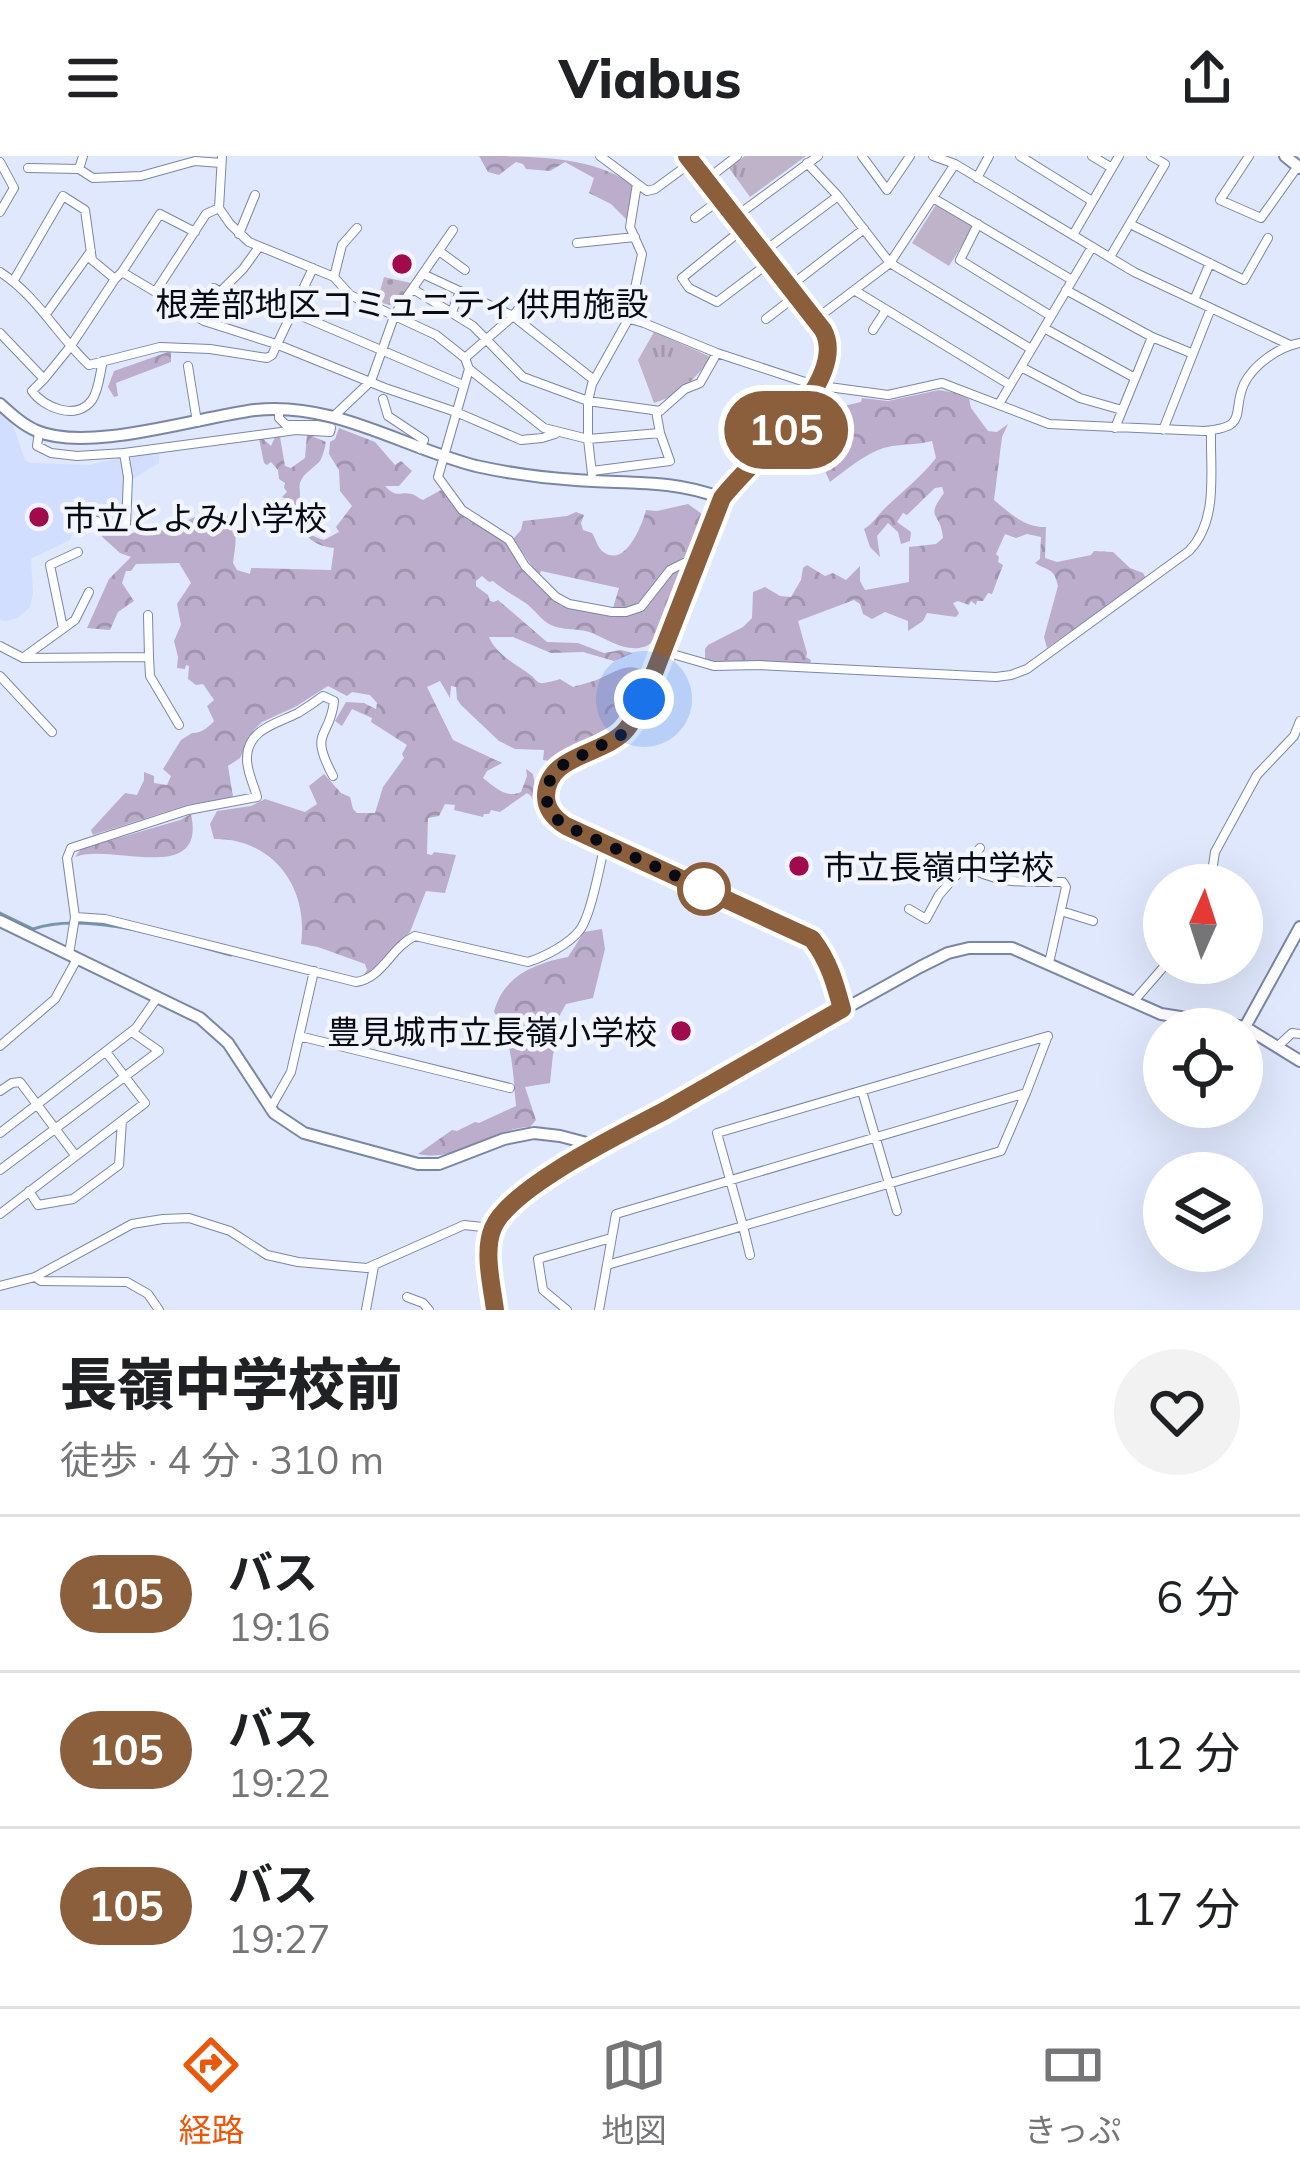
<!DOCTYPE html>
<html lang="ja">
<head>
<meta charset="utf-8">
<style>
	:root { --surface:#fff; --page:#f2f2f2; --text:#202124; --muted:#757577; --line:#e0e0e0; --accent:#ea580c }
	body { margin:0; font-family:Mulish,"Noto Sans JP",sans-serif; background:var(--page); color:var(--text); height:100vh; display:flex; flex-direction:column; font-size:45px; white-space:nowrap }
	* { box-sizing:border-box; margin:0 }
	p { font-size:39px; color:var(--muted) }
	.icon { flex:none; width:66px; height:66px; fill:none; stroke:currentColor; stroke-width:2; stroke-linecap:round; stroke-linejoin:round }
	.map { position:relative; height:1154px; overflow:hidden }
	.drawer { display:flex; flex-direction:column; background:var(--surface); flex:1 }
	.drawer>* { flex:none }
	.badge { padding:0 24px; border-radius:39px; font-size:42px; line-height:78px }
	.needle { width:78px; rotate:3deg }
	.fabs { position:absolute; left:1143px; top:708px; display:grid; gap:24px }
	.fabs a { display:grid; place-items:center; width:120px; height:120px; border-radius:50%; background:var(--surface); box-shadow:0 12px 48px #0002; font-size:60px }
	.you { position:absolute; width:60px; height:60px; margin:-30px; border:9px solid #fff; border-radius:50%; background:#1a73e8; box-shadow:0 0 0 18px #1a73e833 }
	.map>.badge { position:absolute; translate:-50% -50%; box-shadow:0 0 0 6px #fff }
	.round { display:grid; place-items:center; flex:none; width:126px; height:126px; border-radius:63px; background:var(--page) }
	.summary { display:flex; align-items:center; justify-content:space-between; height:204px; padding:0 60px }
	h1 { font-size:57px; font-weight:800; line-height:90px }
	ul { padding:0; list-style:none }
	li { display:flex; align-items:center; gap:36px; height:156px; padding:0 60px; border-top:3px solid var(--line) }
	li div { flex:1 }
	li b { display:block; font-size:45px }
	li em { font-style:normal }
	li .badge { min-width:132px; font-weight:700; text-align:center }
	header { display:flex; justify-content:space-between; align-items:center; height:156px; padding:0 60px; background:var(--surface); font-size:54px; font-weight:800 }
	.tab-bar { display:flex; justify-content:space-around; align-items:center; height:168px; border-top:3px solid var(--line); background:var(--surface); font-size:33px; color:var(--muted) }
	.tab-bar a { display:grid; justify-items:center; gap:6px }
	.tab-bar .on { color:var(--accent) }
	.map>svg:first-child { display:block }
	.built { fill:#d2deff }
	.grass { fill:url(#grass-dots) }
	.forest { fill:url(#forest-crowns) }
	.park { fill:url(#park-tufts) }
	.garden { fill:#beb3c9 }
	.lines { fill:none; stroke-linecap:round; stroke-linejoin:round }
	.stream { stroke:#7597aa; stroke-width:3 }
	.street-casing { stroke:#7b86a5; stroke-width:10 }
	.secondary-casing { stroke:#7b86a5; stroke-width:14 }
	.street { stroke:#fff; stroke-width:8 }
	.secondary { stroke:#fff; stroke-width:10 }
	.line-casing { stroke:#fff; stroke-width:27 }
	.line { stroke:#8b5e3c; stroke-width:18 }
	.walk { stroke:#080b16; stroke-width:12; stroke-dasharray:0 21.6 }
	.poi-dot { fill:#a10a4d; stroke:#f3f5fc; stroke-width:4.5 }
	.stop-dot { fill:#fff; stroke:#8b5e3c; stroke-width:6 }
	.labels { text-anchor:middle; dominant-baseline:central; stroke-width:9; stroke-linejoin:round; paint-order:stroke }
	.poi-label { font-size:33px; fill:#080b16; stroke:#f3f5fc; text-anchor:start }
</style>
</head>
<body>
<header><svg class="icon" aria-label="menu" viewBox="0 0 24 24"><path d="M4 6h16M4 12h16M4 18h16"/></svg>Viabus<svg class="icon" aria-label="share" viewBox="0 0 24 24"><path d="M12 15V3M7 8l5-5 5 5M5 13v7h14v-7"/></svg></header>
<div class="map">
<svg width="1300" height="1154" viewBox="0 0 1300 1154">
	<defs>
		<pattern id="grass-dots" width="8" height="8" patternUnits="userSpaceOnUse" patternTransform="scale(3)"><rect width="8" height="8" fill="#beb3c9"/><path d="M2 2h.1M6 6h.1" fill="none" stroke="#a299ac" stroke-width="1.8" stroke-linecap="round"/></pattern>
		<pattern id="forest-crowns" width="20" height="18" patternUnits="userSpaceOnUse" patternTransform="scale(3)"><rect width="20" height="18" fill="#bcadcc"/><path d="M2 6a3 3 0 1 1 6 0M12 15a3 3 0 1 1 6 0" fill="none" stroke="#a094ae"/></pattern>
		<pattern id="park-tufts" width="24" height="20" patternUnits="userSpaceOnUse" patternTransform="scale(3)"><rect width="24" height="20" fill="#beb3c9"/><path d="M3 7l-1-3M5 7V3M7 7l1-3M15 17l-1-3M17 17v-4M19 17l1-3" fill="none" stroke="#a299ac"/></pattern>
	</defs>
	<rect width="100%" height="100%" fill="#e0e8fd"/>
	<path class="built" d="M0 258 13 269 25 304 31 307 89 309 159 293V307L126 327 124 363 119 367 80 357 70 384 31 403 33 437 30 451 18 462 5 465 0 464Z"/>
	<path class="grass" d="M384 121 411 127 395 150 377 146Z"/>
	<path class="forest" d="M479 0C529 0 598 0 633 30L628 65 611 48 589 37 594 22 565 6 550 15 526 13 523 8 516 6 499 19 488 16Z
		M171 195V206L116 227 118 240 114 241 108 231 114 215Z
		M939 234 956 237 969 243 971 252 988 275 997 276 1008 268 1002 281 994 344C1009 356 1024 372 1046 371L1045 402 1057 406 1091 399 1094 395 1113 396 1130 412 1143 417 1146 422 1047 492 1044 481 1058 430C1054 411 1047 415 1035 407L1040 403 1041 381 1027 378 1016 382 1005 378 996 398 999 401 998 406 1003 409 992 438 988 437 983 445H977L976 449 971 445 969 449 958 445 953 447 959 457 956 461 927 457 923 465 908 475V465L885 456 872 463 863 458 860 448 854 444 798 465 807 497 806 501 811 504 810 509 716 507 705 503V493L708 489 743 471 752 462 753 436 765 431 780 440 791 441 801 424 803 412 807 409 825 420 833 417 846 424 860 410V425L865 434 909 426V391L936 388 943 382C941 355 924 364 944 337L942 331 935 332 907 359 903 357 897 366 911 376 910 385 901 388 898 376 888 367 877 380 880 401 870 391 864 373C874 367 877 360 885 352 903 335 921 321 936 302L932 285C916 289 906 288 892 290 869 294 849 312 830 326L815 293 800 300 810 289V280L803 285 798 283 794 287 789 284 808 259 818 239 817 249 822 255 861 246 862 242 888 245Z
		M339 272 375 286 395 309 401 305 412 315 399 330H385C397 343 399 335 412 338 416 339 419 343 423 344L441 334 465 362 507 387 525 416 561 450 628 460 647 450 644 443 631 451 613 452 619 432 541 415 539 420 513 383 521 374 523 365 567 360 576 356 584 359 581 367 583 374 592 377C596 383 597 390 602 395 625 414 642 369 646 354L657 355 688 348 702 358 686 399 672 410 670 420 680 412 682 414C676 432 668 472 654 485 634 502 611 485 592 477 577 471 559 476 546 466 538 460 533 452 524 446 514 439 503 434 493 425L489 426 482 420 476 425V430L488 439 490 445 494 446 498 444 547 486 578 487 604 497 621 494 633 497 614 505 583 496 551 497 513 481H489C497 500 517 508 533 521 535 523 537 526 540 527 542 528 558 524 560 523L573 531C583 528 596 525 605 520 620 513 629 507 646 515L632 550 615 573 550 605 543 604 544 594 515 593 499 585 461 549 457 543 456 531 451 530 450 542 440 525 427 531 453 584 502 607 487 615 483 622C495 631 506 643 521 636L527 620 526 613 533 618 539 655 531 640 527 637 500 656 491 654 489 658H484L483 661 454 654 455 649 445 648 439 660 428 662 427 698 432 699 434 696 456 699 445 737 426 735 410 776 373 815 363 820 367 814 365 808 318 791 301 788C309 732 273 682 214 683L210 668 217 655 251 650 265 643 305 656 317 648 309 630 324 618 341 637 350 641 353 653 357 657H375L383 631 404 602 402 598 407 589 371 566 372 562 352 553 342 570 335 565 346 546 364 547 376 553 377 547 370 539 352 536 347 540 328 530 295 551 262 566 254 574 240 602 228 610 233 641 187 649 93 679 91 674 125 637 137 639 144 624V616L154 620V627L167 629 171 620 163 613 181 584 192 577C200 578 209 571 214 565L207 550 214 544 203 528 196 529 188 523 189 510 186 509 185 513 177 512 178 501 174 485 181 469 177 448 191 427 179 407 136 408 131 415H126L122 427 134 445 118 456 110 474 87 472 109 423 131 401 120 397 99 378 125 379 148 373 166 374 195 361 227 360C240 372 235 390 233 407L237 414 250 418 251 412 331 414 334 392C307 390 293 367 286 343L282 341 287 336 284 332 285 327 279 323 278 314 271 306 267 309 264 307 259 283 262 282 271 290 276 279 280 281 285 310 291 312 305 302 307 278 326 286C325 291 323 300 320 305 314 312 303 317 300 327 299 331 300 334 300 338 299 364 291 373 324 384L339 376 336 371 352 350 340 335 339 314 329 298 330 286 335 283Z
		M191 658C207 731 109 686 75 701L81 693 180 664Z
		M602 773 605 793 593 842 566 848 556 866 559 888 553 898 550 927 525 931 536 964 530 971C490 972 459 1007 418 998L452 974 457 975 475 966 479 967 516 950C513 918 513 883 494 856 503 820 535 807 568 801L584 776Z"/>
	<path class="park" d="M745 0H806L750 41 729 12Z
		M654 176 711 201C697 222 678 240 654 247L638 204Z"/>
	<path class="garden" d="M937 47 974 70 949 110 912 87Z"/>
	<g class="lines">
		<path class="stream" d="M0 757 33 773C88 754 174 784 231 799"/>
		<g class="street-casing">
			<path id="street" d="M222 0 219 52 230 68 249 86 334 121 350 139 436 179 465 202 469 213 544 272 588 283V245L592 228 629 162 642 98 630 71 637 28
				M600 0 647 35 655 33 692 6
				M862 0 887 34 910 0
				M933 0 955 8 1134 116 1290 189
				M1020 0 1092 45
				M1092 0 1112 12
				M1249 0 1220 44 1261 62 1298 10
				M0 6 14 32 0 56
				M807 7 838 40 890 107 1031 193
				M28 12 79 13 93 22 141 20 195 5 221 7
				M79 13 83 0
				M977 22 989 0
				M706 24 737 0
				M933 42 1072 124
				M735 61 818 0
				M695 62 721 43
				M978 68 960 104 1051 160
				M1130 68 1244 124 1268 82
				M744 72 682 122 689 132 717 146 770 106
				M239 78 255 39
				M1073 79 1119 0
				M577 87 635 81
				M439 95 465 114
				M763 96 838 40
				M1110 101 1165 8 1151 0
				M0 116C37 140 57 179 89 209L160 191 210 193 267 202 272 199 313 112
				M122 116 160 58 195 76
				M423 118 513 160 594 224
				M334 121 342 89 357 72
				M14 124 63 40 85 54 92 104 115 123
				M790 130 864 73
				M413 133 473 170 523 221 588 245 660 255 685 233 700 227 717 197
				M854 134 1010 229
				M1066 134 1152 181 1191 197
				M156 135 206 58 219 52
				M220 136 292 156 463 229
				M1194 144 1210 107
				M452 156 460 135
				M46 158 91 95
				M194 159 214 132 220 136 243 113 259 91
				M766 163 797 139
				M816 163 890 107 955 8
				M1044 172 1135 222
				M873 174 886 154
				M0 177 44 223 70 191 115 123 122 116 204 165 276 188 385 232 456 256 521 284 542 282 555 278
				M465 202 513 160 529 139 542 138 644 167 717 197 814 229 888 239 942 227 1049 268 1204 275C1250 271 1231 257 1244 228 1254 208 1279 191 1300 187
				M188 210 197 266
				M1021 211 1080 242 1122 254
				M469 213 438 321 462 354 509 384 525 410 556 441 569 448 612 456H626L641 451 670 414 696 401
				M44 223 32 235C44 252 77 265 92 244 99 234 100 216 103 205
				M383 243 388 260 424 284 420 293
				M999 248 1092 91
				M334 260 371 225 395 158 453 74
				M1115 272 1152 181
				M1163 274 1211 152
				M39 276 37 290 51 297 77 300 124 297 296 274 330 276 331 272 317 269H286L279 262V253
				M592 315 670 305 660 277 656 255
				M592 318 588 283 660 277
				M79 359 118 372 126 369 128 321 124 297
				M148 459 149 501
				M63 472 50 409 78 396
				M0 490 23 502 149 501 150 520 179 569
				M662 495 714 510 759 509 996 521 1011 519 1027 513 1189 395C1219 364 1210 315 1211 275
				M24 501 75 464 89 436
				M0 520 52 576
				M966 709C996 729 1027 726 1063 726L1066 731 1049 807
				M1210 729 1215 696 1257 619 1294 580 1300 565
				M909 753 926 763 939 739 980 692
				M1061 755 1093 765
				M75 761 105 763 356 826C383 822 391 791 415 780L528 806C544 801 569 788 579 775 591 761 600 708 605 688
				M69 798 75 761 67 702 71 692 188 654 257 641C254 629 246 614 247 601 248 573 278 567 298 557 306 552 315 546 323 540L334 545C330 584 308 573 333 620
				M1134 845 1167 807
				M299 880 510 932
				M0 890 55 843 77 803
				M1278 890 1292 877 1300 878
				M0 935 12 927 20 926 75 999
				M862 935 897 1055
				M1026 937 1047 882
				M270 953 291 916 314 815
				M0 977 136 872 157 842
				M0 1014 159 895 132 876
				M29 1035 38 1049 73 1043 119 1009 122 965
				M0 1058 145 947 106 896
				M607 1109 743 1070 750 1099
				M35 1121 41 1125 127 1126 148 1138 159 1154
				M0 1130 35 1121 132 1068 163 1063 189 1062 230 1075 267 1099 298 1106 367 1112 464 1069 492 1072
				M407 1141 423 1147 429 1154
				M366 1154 374 1110
				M495 1154C492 1130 486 1103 491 1079 499 1043 568 1008 598 990
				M567 1154 543 1134 538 1103 611 1082
				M599 1154 616 1058 1026 937 1001 995 743 1070 717 977 1048 880"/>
		</g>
		<g class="secondary-casing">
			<path id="secondary" d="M687 0 823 174C851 224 749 305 721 342L643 543C638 554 633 567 624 576 600 600 547 599 546 640 546 655 555 663 566 670L812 783C829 805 835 827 842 853
				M1285 0 1300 12
				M0 248C11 258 23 269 37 275 89 297 198 261 255 254 333 245 402 291 476 310 508 317 543 322 576 324 626 328 674 323 721 342
				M0 765 200 862 228 887 274 957 304 977 418 1008H439L504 983 534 977 560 980 598 990 920 811 948 797 969 792H1012L1161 858 1245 871 1300 905
				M1245 871 1300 771"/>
		</g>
		<use href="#street" class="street"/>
		<use href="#secondary" class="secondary"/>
	</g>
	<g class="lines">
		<g class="line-casing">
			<path id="line" d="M495 1154C492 1130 483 1095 493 1072 510 1031 625 976 666 954 725 920 783 887 842 853 835 827 829 805 812 783L566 670C555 663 546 654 546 640 547 599 600 600 624 576 633 567 638 554 644 543L722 342C749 306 851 224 823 174L687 0"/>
		</g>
		<use href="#line" class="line"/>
		<path class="walk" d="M644 543 623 578 557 612C541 634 543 656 566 670L720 740 704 733"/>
	</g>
	<g class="poi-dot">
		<circle cx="402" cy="108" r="12"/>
		<circle cx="39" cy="361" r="12"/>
		<circle cx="799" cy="710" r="12"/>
		<circle cx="681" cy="875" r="12"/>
	</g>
	<circle class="stop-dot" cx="704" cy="733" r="24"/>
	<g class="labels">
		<g class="poi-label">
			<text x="402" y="147" text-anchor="middle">根差部地区コミュニティ供用施設</text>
			<text x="63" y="361">市立とよみ小学校</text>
			<text x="823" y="710">市立長嶺中学校</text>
			<text x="657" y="875" text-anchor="end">豊見城市立長嶺小学校</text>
		</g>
	</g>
</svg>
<div class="fabs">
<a><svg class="needle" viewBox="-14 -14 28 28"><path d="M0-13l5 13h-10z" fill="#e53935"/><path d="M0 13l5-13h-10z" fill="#757577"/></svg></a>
<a><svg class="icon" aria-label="locate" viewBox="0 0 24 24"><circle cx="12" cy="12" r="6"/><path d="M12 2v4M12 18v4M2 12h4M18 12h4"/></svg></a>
<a><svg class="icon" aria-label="layers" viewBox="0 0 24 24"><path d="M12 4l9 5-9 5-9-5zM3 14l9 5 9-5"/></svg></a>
</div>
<div class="you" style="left:644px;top:543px"></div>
<b class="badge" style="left:786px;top:274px;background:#8b5e3c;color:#fff">105</b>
</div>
<section class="drawer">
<div class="summary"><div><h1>長嶺中学校前</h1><p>徒歩 · 4 分 · 310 m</p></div><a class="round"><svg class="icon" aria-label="heart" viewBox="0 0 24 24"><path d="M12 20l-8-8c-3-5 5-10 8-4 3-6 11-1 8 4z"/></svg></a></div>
<ul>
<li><span class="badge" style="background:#8b5e3c;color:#fff">105</span><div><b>バス</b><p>19:16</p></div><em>6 分</em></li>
<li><span class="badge" style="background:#8b5e3c;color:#fff">105</span><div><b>バス</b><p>19:22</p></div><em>12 分</em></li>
<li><span class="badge" style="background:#8b5e3c;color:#fff">105</span><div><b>バス</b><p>19:27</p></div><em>17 分</em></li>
</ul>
</section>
<nav class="tab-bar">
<a class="on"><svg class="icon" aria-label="directions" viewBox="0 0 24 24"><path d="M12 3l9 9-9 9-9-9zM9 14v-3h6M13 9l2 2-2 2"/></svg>経路</a>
<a><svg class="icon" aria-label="map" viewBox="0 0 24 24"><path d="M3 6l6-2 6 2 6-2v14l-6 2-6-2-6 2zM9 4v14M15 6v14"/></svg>地図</a>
<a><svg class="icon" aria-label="tickets" viewBox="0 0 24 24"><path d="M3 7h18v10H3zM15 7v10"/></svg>きっぷ</a>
</nav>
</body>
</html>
